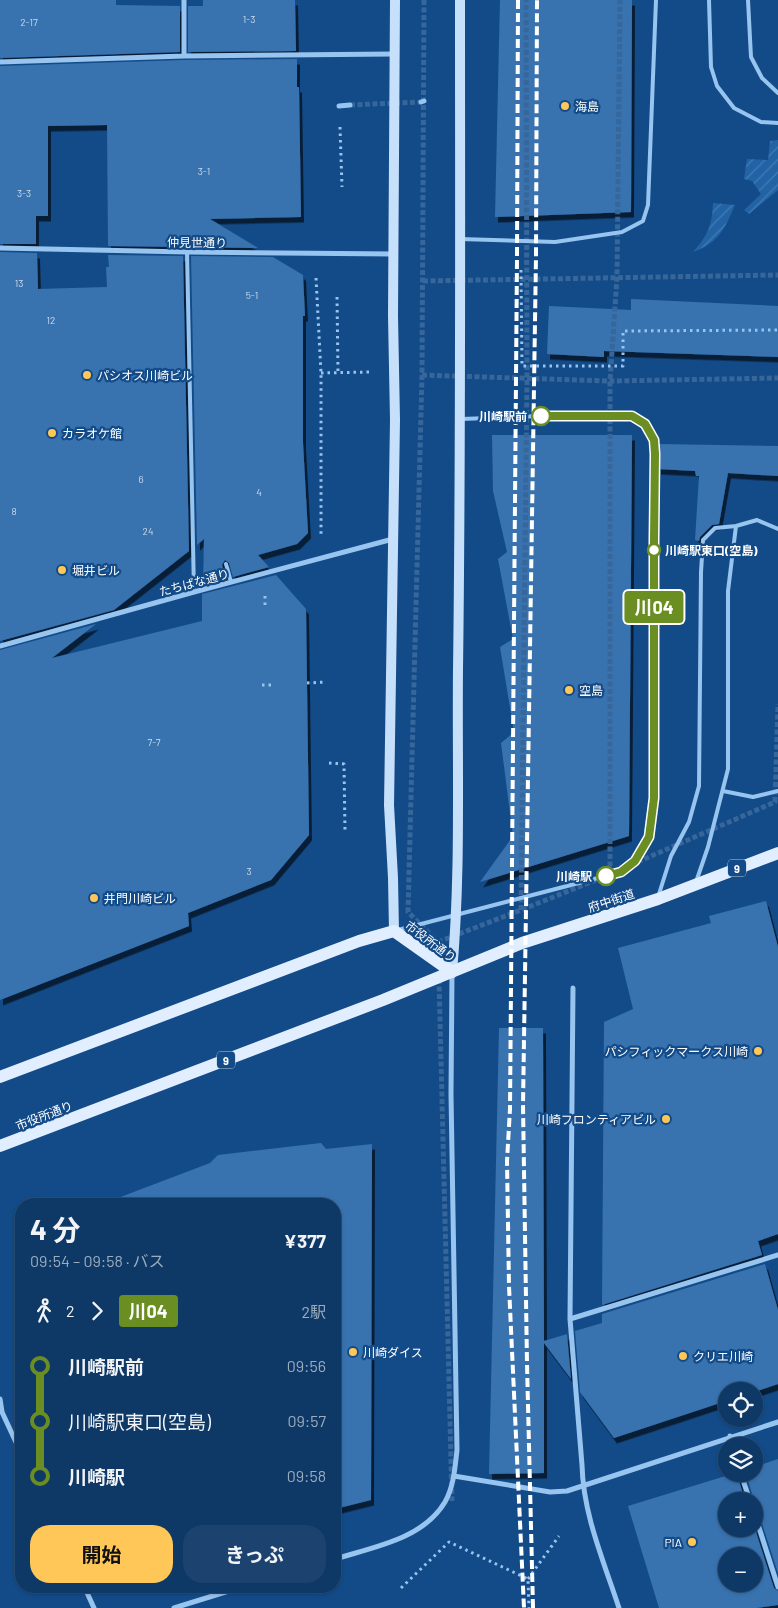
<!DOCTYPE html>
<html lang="ja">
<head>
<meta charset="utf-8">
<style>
	:root { --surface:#0e3866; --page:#1c436f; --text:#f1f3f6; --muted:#9bacbf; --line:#2e527a; --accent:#ffc757 }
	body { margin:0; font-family:Barlow,"Noto Sans JP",sans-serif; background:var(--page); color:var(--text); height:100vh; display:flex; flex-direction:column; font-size:19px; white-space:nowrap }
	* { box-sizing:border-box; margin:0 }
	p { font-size:16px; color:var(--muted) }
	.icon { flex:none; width:28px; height:28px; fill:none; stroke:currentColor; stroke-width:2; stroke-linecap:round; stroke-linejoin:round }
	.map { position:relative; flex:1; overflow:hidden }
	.details { position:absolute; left:15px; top:1198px; width:326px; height:395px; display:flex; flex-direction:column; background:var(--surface); border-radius:20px; box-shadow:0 1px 4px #0004,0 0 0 1px var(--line) }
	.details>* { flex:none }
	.badge { padding:0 10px; border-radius:4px; font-size:18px; line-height:32px }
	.fabs { position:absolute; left:718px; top:1382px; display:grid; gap:10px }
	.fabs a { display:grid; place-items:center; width:45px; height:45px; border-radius:50%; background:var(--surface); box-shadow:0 1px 4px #0004,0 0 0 1px var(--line); font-size:25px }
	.map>.badge { position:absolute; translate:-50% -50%; box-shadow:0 0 0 2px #fff }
	.legs { display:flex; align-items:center; gap:8px; height:55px; padding:0 15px; font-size:16px }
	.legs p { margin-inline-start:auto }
	.head { display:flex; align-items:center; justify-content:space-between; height:85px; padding:0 15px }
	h1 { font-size:28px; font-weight:700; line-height:38px }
	.primary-button { display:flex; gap:10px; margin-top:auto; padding:10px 15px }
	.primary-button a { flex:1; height:58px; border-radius:20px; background:var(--accent); color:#111; font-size:20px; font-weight:700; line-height:58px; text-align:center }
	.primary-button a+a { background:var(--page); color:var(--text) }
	ul { padding:0 15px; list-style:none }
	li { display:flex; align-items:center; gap:18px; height:55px; font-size:19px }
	li i { display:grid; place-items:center; width:8px; height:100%; margin:0 6px; background:currentColor }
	li i::after { content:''; width:12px; height:12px; margin:-6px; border:4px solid; border-radius:50%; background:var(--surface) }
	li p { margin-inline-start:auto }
	li:first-child i { background:linear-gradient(#0000 50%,currentColor 0) }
	li:last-child i { background:linear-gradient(currentColor 50%,#0000 0) }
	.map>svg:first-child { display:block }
	.garden { fill:url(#garden-furrows) }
	.building { fill:#3773b0; fill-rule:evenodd; filter:url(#shadow) }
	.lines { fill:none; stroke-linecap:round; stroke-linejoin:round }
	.street-tunnel { stroke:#36669a; stroke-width:5; stroke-dasharray:5 2.5; stroke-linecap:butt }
	.path { stroke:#98c4f0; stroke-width:3; stroke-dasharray:2.5 4; stroke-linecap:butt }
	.lane { stroke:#98c4f0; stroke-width:4 }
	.street { stroke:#98c4f0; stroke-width:5 }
	.secondary { stroke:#c6dffb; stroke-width:10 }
	.primary { stroke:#e1eeff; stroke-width:12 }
	.rail { stroke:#fff; stroke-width:4; stroke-dasharray:9 4; stroke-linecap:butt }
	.line-1-casing { stroke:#fff; stroke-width:11 }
	.line-1 { stroke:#6b8e23; stroke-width:8 }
	.poi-dot { fill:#ffc757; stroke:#134b88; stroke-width:2 }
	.stop-1-dot { fill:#fff; stroke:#6b8e23; stroke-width:2.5 }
	.labels { text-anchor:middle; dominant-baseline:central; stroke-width:4.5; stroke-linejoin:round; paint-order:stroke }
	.number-label { font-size:10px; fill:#cddceb }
	.shield { fill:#134b88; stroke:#b8c9db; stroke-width:1 }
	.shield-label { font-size:11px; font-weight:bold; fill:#fff }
	.poi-label { font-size:12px; fill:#fff; stroke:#134b88; text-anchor:start }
	.street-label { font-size:12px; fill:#fff; stroke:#134b88 }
	.stop-label { font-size:12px; font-weight:bold; fill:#fff; stroke:#134b88; text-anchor:end }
</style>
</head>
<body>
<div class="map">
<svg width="778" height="1608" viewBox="0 0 778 1608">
	<defs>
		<pattern id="garden-furrows" width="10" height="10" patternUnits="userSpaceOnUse" patternTransform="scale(1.25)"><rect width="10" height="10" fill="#2263a6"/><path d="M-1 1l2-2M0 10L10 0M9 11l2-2" fill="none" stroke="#437ab3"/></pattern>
		<filter id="shadow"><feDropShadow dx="3" dy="5.5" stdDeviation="0" flood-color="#0009"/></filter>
	</defs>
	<rect width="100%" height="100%" fill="#134b88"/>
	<path class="garden" d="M778 140V190L749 214 744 210 761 194 752 181 744 179 747 159 768 160 770 141Z
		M713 203 735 205C725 228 719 243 693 252 708 235 712 226 713 203Z"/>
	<path class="building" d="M0 0H116V5L180 6V52L0 58Z
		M203 0H295L296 51 188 52V6H203Z
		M500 0H632L631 212 495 217Z
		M297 59V87H299L301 217 210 219 258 248 108 246 107 125 48 126V216H36V244H0V66L184 60Z
		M0 252 37 253 38 289 107 287 106 267H109L108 255 183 256 189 551 114 610 0 641Z
		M191 256 273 257 303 275 305 316H303V443L308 533 297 544 258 555 269 567 233 577 229 563 225 560 222 565 226 579 203 585 204 539 197 545Z
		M631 299 778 306V357L604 351V357L547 354 549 306 631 310Z
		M492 435H632L629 836 480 882 513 836 501 743 514 732 500 647 513 639 498 559 507 552 493 491Z
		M658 444 778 446V476L728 473 719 524 712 525 700 537 699 541 695 540 699 476H696L695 471 658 469Z
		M276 575 306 609 309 835 271 880 188 913 189 926 0 1000V650L96 624 52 658 202 621V594Z
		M766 901 778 947V1234L758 1241 762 1255 602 1305 604 1022 633 1009 618 948 711 923 709 916Z
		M499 1028H543L544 1341 567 1334 571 1379 544 1343V1473L489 1474Z
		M321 1143 326 1149 372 1144 371 1500 335 1509V1204H110V1201L210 1163 218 1155Z
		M765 1264 778 1310V1384L754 1392 726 1391V1401L614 1438 580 1392 575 1331 602 1323V1314Z
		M778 1459V1573L758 1511 754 1508V1500L746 1474H754V1467Z
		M732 1474H737L745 1501H726V1529H754V1526L774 1588 778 1591V1605L756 1608H659L628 1506ZM726 1556H754V1584H726Z"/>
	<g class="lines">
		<path class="street-tunnel" d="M424 0 422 375 408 912 438 942
			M350 105 421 102
			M423 281 778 275
			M422 375 610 381 778 378
			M610 874V381L617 277 620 0
			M610 874 775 802 778 704
			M521 910 527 378 526 0
			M438 942V960
			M438 942 521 910 596 880
			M439 979 452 1501"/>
		<path class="path" d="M340 127 342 187
			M521 270 522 366H623V331L778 330
			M316 278 321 373V535
			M337 297 338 374
			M321 373 369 372
			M265 605V596
			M307 683 326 682
			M262 685H272
			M329 763 344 764 345 832
			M528 1579 559 1536
			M401 1588 449 1542 528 1579 529 1608"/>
		<path class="lane" d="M709 0 711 67 717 86 734 108 761 122 778 123
			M748 0 751 57 762 78 778 93
			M460 239 555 242 622 232 643 221 648 205 656 0
			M187 252 194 592
			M226 564 231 582
			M723 791 753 797 778 791
			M696 882 708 847 728 769V591L736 526
			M659 894 671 856 689 822 699 786 701 572 703 540 715 528 736 526 757 520 778 529
			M398 930 621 872C650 848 650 834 654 798V440L645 424 632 416H541L461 419"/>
		<path class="street" d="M184 56V0
			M0 62 184 56 394 54
			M421 102 424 101
			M339 106 350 105
			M0 248 187 252 394 254
			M0 646 194 592 393 539
			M573 988 570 1319 582 1465C583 1514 604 1562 619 1608
			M570 1319 778 1255
			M0 1399 2 1412 21 1453
			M730 1436 733 1446
			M741 1474 750 1501
			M454 1476 550 1492 567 1491 778 1422
			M754 1512 778 1587
			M335 1559C374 1547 423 1539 445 1502 454 1486 455 1467 457 1450L451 1094 452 974
			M84 1586 94 1608
			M174 1608 245 1586"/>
		<path class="secondary" d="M394 931 393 878 389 805 395 420 393 316 395 0
			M452 972C461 872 457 771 458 670 461 446 460 223 460 0"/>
		<path class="primary" d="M0 1077 359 941 394 931 452 972
			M0 1146 383 1000 522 943 658 899 778 853"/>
		<path class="rail" d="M518 0 517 258 510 1109 507 1161 509 1286 524 1608
			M533 1608 527 1364 523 1105 536 256 537 0"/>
	</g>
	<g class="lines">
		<g class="line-1-casing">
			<path id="line-1" d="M541 416H632L645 424 654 440 655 454 654 540V798L649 837 635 861 621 872 606 876"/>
		</g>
		<use href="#line-1" class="line-1"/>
	</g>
	<g class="poi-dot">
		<circle cx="565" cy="106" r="5"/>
		<circle cx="87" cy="375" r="5"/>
		<circle cx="52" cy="433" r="5"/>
		<circle cx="62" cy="570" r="5"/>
		<circle cx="569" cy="690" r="5"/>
		<circle cx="94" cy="898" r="5"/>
		<circle cx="758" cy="1051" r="5"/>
		<circle cx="666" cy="1119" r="5"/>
		<circle cx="353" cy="1352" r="5"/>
		<circle cx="683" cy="1356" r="5"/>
		<circle cx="692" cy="1542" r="5"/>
	</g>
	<g class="stop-1-dot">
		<circle cx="541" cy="416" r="9"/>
		<circle cx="654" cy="550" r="6"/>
		<circle cx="606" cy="876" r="9"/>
	</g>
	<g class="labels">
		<g class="number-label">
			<text x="249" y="19">1-3</text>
			<text x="29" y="22">2-17</text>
			<text x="204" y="171">3-1</text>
			<text x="24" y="193">3-3</text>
			<text x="19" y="283">13</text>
			<text x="252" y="295">5-1</text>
			<text x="51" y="320">12</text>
			<text x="141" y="479">6</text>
			<text x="259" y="492">4</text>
			<text x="14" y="511">8</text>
			<text x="148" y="531">24</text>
			<text x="154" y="742">7-7</text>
			<text x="249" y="871">3</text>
		</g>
		<g class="shield">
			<rect x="728" y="859.5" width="18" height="17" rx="4"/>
			<rect x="217" y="1051.5" width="18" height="17" rx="4"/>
		</g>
		<g class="shield-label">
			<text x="737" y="868">9</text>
			<text x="226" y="1060">9</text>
		</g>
		<g class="poi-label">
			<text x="575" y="106">海島</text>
			<text x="97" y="375">パシオス川崎ビル</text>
			<text x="62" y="433">カラオケ館</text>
			<text x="72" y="570">堀井ビル</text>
			<text x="579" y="690">空島</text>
			<text x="104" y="898">井門川崎ビル</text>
			<text x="748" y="1051" text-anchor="end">パシフィックマークス川崎</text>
			<text x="656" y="1119" text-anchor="end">川崎フロンティアビル</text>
			<text x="363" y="1352">川崎ダイス</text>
			<text x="693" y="1356">クリエ川崎</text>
			<text x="682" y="1542" text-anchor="end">PIA</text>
		</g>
		<g class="street-label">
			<text transform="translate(197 242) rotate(1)">仲見世通り</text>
			<text transform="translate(194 582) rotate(-15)">たちばな通り</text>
			<text transform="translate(611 900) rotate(-18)">府中街道</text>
			<text transform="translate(431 941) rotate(37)">市役所通り</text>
			<text transform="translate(44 1115) rotate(-21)">市役所通り</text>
		</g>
		<g class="stop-label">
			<text x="527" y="416">川崎駅前</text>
			<text x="665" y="550" text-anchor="start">川崎駅東口(空島)</text>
			<text x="592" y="876">川崎駅</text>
		</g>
	</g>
</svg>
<div class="fabs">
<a><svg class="icon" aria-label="locate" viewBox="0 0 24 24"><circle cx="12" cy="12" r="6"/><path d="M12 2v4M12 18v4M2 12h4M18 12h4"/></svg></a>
<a><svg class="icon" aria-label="layers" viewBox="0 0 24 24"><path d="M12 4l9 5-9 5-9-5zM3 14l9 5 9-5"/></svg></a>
<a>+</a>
<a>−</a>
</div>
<b class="badge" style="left:654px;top:607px;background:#6b8e23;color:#fff">川04</b>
<section class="details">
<div class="head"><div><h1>4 分</h1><p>09:54 – 09:58 · バス</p></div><b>¥377</b></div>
<div class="legs"><svg class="icon" aria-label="walk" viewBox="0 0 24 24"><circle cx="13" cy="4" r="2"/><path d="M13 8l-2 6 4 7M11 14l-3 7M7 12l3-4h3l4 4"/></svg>2<svg class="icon" aria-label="forward" viewBox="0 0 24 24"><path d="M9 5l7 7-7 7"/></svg><b class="badge" style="background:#6b8e23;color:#fff">川04</b><p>2駅</p></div>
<ul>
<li><i style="color:#6b8e23"></i><b>川崎駅前</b><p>09:56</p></li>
<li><i style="color:#6b8e23"></i><span>川崎駅東口(空島)</span><p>09:57</p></li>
<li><i style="color:#6b8e23"></i><b>川崎駅</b><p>09:58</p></li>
</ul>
<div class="primary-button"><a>開始</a><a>きっぷ</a></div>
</section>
</div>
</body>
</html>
